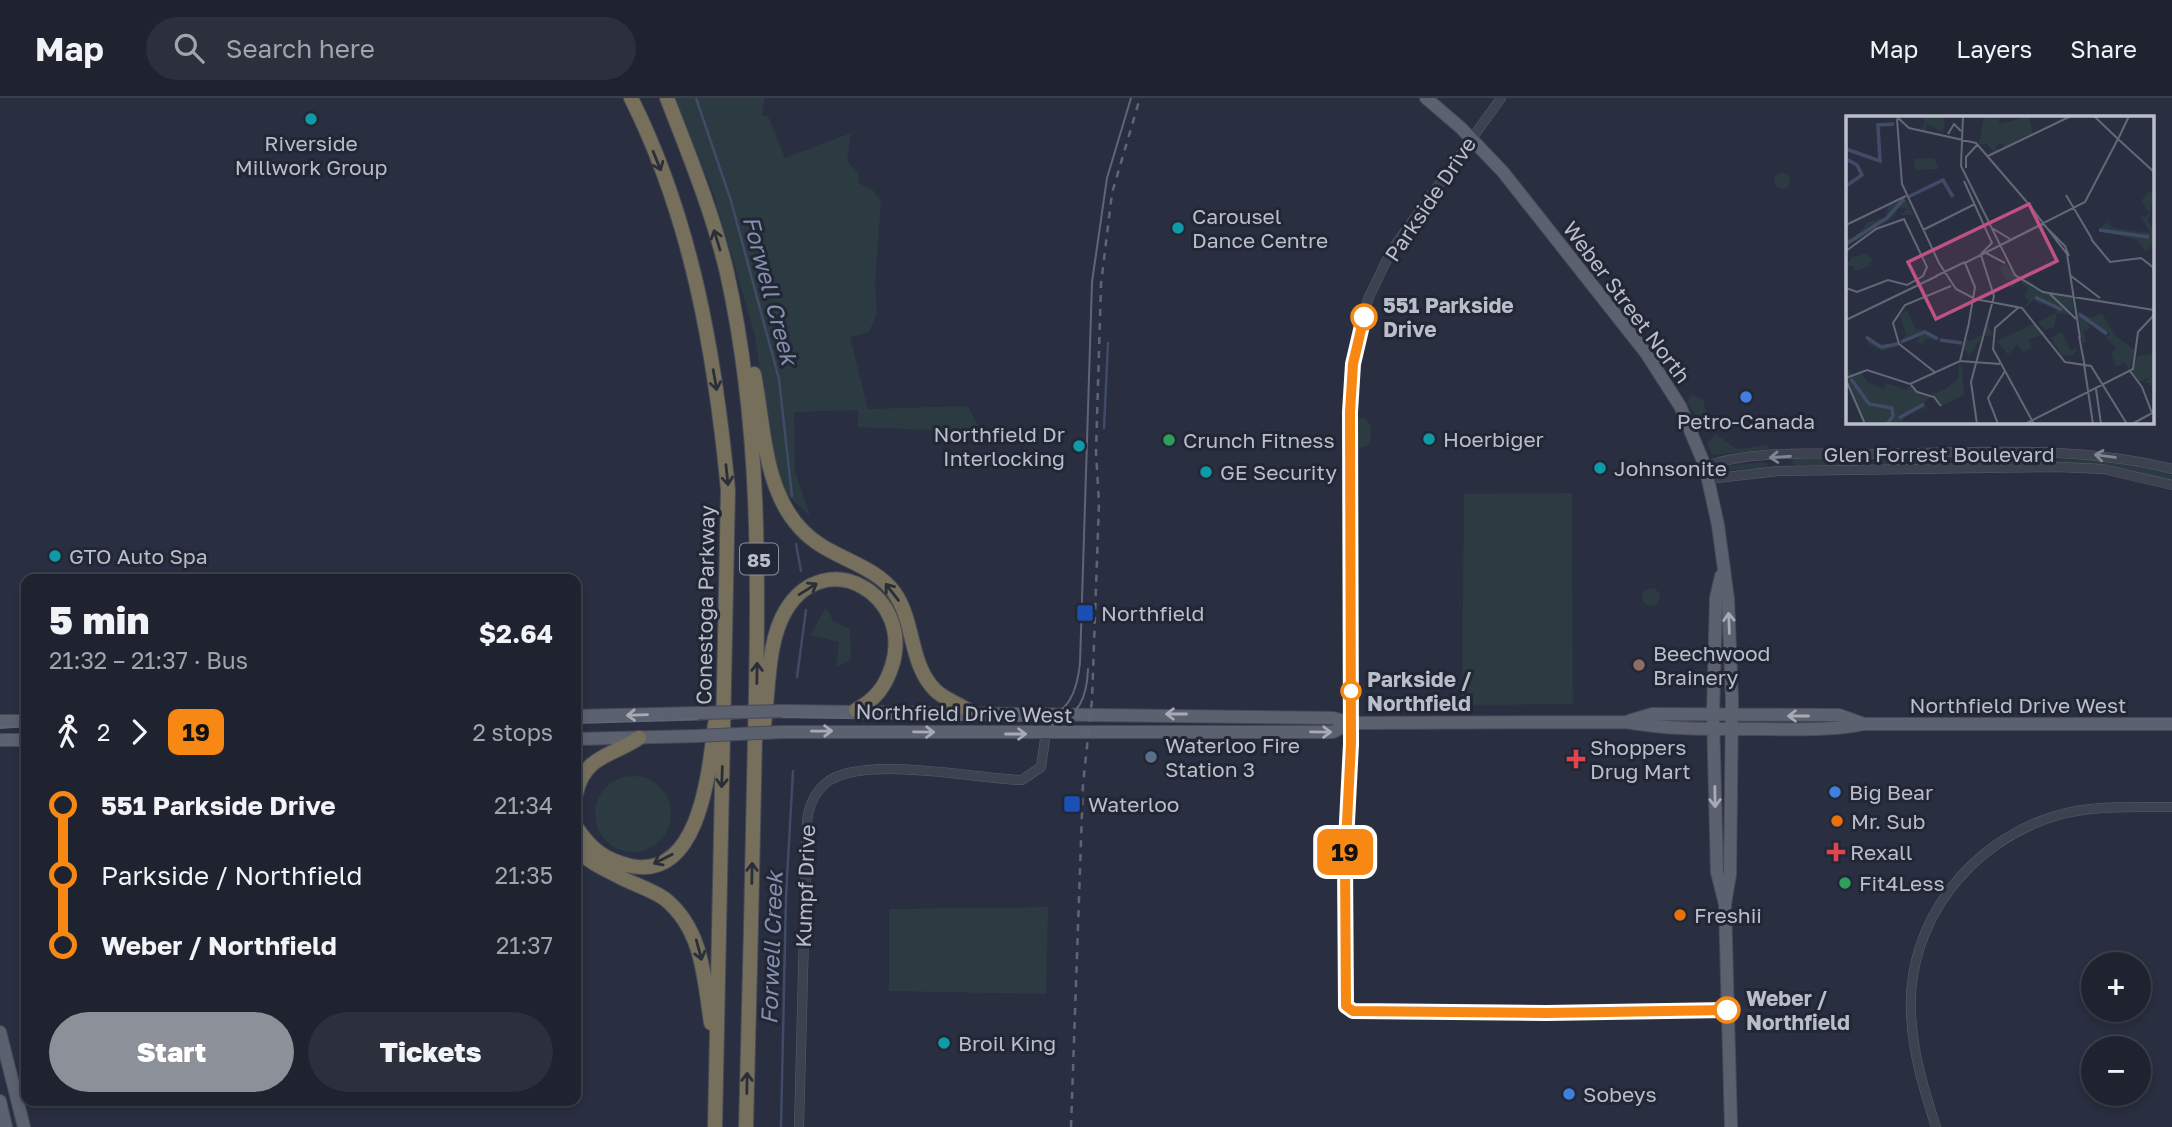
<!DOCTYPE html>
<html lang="en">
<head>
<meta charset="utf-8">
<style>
	:root { --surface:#1f2330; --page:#2c2f3c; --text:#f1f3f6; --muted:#a1a4ab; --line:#3c404c; --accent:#8c9099 }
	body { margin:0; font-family:"Golos Text",sans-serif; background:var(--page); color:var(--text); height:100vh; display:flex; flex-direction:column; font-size:26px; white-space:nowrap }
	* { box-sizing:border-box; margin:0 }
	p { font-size:23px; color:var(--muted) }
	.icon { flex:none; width:38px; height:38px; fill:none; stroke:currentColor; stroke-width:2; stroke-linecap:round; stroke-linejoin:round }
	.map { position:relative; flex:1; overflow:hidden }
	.panel { position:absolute; left:21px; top:476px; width:560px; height:532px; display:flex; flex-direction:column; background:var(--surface); border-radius:14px; box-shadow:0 4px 10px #0003,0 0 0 2px var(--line) }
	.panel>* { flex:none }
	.badge { padding:0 14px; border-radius:10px; font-size:24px; line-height:46px }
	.controls { position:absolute; left:2081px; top:854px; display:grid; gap:14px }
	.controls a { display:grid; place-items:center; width:70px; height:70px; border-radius:50%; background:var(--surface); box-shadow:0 4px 10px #0003,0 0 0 2px var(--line); font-size:35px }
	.map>.badge { position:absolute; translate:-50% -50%; box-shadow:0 0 0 4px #fff }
	.legs { display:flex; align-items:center; gap:10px; height:77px; padding:0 28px; font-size:23px }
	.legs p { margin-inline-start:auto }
	.head { display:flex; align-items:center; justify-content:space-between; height:119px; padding:0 28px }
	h1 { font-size:38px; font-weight:800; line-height:52px }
	.primary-button { display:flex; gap:14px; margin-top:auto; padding:14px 28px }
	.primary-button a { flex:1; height:80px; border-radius:42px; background:var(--accent); color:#fff; font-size:28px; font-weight:800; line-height:80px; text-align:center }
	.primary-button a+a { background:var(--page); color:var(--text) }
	ul { padding:0 28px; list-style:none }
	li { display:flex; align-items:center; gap:24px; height:70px; font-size:26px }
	li i { display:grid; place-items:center; width:10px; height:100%; margin:0 9px; background:currentColor }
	li i::after { content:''; width:18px; height:18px; margin:-9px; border:5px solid; border-radius:50%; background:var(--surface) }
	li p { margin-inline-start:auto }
	li:first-child i { background:linear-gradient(#0000 50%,currentColor 0) }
	li:last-child i { background:linear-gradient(currentColor 50%,#0000 0) }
	header { display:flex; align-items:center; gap:42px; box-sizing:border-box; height:98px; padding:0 35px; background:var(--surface); border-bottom:2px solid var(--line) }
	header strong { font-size:33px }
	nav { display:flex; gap:38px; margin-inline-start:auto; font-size:24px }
	.search { width:490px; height:63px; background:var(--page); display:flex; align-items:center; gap:18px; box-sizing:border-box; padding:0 24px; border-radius:38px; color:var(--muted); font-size:26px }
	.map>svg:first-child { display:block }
	.green { fill:#2b3b41 }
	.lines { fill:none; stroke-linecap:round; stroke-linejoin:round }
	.stream { stroke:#414b67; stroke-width:2.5 }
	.minor-casing { stroke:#585d6a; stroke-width:10 }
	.major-casing { stroke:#474b59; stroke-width:14 }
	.highway-casing { stroke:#454a57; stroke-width:16 }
	.minor { stroke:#3d4250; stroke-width:9 }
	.major { stroke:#5c616f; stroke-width:12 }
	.highway { stroke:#756f5b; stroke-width:14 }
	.tram { stroke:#606576; stroke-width:2 }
	.rail { stroke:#606576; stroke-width:2.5; stroke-dasharray:7 7; stroke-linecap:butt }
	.major-bridge-casing { stroke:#474b59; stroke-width:14; stroke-linecap:butt }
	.major-bridge { stroke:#5c616f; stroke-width:12 }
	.oneway { stroke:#2a2e39 }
	.oneway2 { stroke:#828693 }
	.oneway3 { stroke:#a7abb8 }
	.line-1-casing { stroke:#fff; stroke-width:16 }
	.line-1 { stroke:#f78814; stroke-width:10 }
	.culture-dot { fill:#0f9aa8; stroke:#222735; stroke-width:2.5 }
	.stop-1-dot { fill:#fff; stroke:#f78814; stroke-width:3.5 }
	.shop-dot { fill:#3f7fe0; stroke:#222735; stroke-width:2.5 }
	.leisure-dot { fill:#2e9e5b; stroke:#222735; stroke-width:2.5 }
	.transit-dot { fill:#1a4fb4; stroke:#222735; stroke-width:2.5 }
	.education-dot { fill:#8d6e63; stroke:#222735; stroke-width:2.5 }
	.service-dot { fill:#5c6f8a; stroke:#222735; stroke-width:2.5 }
	.health-dot { fill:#e0444e; stroke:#222735; stroke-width:2.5 }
	.food-dot { fill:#e8710a; stroke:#222735; stroke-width:2.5 }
	.labels { text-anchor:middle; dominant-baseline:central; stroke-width:6; stroke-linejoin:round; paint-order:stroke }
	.shield { fill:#222735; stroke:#8c909d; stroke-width:2 }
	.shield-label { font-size:19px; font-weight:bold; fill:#babdca }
	.poi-label { font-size:21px; fill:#babdca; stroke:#222735; text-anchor:start }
	.street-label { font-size:21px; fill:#babdca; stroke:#222735 }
	.stop-label { font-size:21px; font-weight:bold; fill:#babdca; stroke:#222735; text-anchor:start }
	.water-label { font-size:23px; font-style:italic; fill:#858fae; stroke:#222735 }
	.inset-river { fill:none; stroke:#414b67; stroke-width:3.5 }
	.inset-road { fill:none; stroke:#636877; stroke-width:2 }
	.view { fill:#bf5282; fill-opacity:0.15; stroke:#bf5282; stroke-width:3.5 }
	.inset-edge { fill:none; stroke:#babdca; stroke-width:3.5 }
</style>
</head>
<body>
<header>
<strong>Map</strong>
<div class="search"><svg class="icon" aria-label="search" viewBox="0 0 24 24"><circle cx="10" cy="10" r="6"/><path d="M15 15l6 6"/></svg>Search here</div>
<nav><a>Map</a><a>Layers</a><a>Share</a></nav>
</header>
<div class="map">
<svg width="2172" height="1029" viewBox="0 0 2172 1029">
	<rect width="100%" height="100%" fill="#292f40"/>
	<path class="green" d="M672 0H765L762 18H768L785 60 851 35 847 63 859 76 858 85 872 91 881 104 875 183 877 215 869 234 850 239 868 311 968 308 981 334 858 329V312L794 314 795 373 810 418 788 398 777 373 754 234 712 91Z
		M1774 83a8 8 0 1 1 16 0a8 8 0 1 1-16 0Z
		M1691 297 1703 301 1708 323 1703 329 1687 304Z
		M1365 320C1373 327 1373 342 1366 349H1358L1357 321Z
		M1715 336 1737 351 1768 347 1769 351 1712 357 1707 345Z
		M1794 361H1841L1844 363 1841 367H1795L1791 365Z
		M1944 361 1943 367 1874 366 1877 362Z
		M1980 361 2099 362 2164 374 2172 377V382L2100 368 1981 366Z
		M1766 364 1769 367 1765 370 1723 372 1724 368Z
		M1572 395 1573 606 1462 607 1464 396Z
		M1642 499a9 9 0 1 1 18 0a9 9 0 1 1-18 0Z
		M826 509 833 523 850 531 851 562 836 569 839 544 810 537Z
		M595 716a38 38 0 1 1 76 0a38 38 0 1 1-76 0Z
		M1048 809 1046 896 889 893V811Z"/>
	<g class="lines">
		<path class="stream" d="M696 0 731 103 779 281 792 398
			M1104 330 1108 245
			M796 446 801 473
			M797 579 806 512
			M781 1029 786 798 793 673"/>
		<g class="minor-casing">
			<path id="minor" d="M1705 368C1752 352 1810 356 1859 356 1963 356 2071 345 2172 371
				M1709 381 1778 373 2058 369 2103 371 2172 387
				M1351 625 1350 314 1359 233 1369 199 1391 153 1501 0
				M799 1029 807 723C809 708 814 695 826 685 861 656 977 681 1022 682L1041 669 1046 635
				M1936 1029C1924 992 1912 953 1911 914 1907 824 1970 744 2055 718 2091 707 2134 709 2172 709"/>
		</g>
		<g class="major-casing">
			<path id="major" d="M1426 0 1461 30 1503 74 1646 255 1680 308 1705 368 1718 427 1728 501 1732 603 1730 776 1725 806
				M1721 478 1716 500 1713 617 1717 774 1725 806 1731 1029
				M782 613 1333 620 1351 625 1626 624C1670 632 1716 631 1761 631 1796 631 1830 633 1864 626H2172
				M576 618 698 615
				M0 623H26
				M1629 623 1652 616 1839 617 1864 626
				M781 634H1333L1351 625
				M576 641 697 638
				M0 642H26
				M0 934 24 1029
				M0 1003 6 1029"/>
		</g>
		<g class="highway-casing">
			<path id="highway" d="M631 0C692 122 715 257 728 392L715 1029
				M667 0C689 57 713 115 727 175 761 328 759 482 755 638 753 768 749 899 746 1029
				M754 276C766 337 763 412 822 448 846 463 877 471 894 494 915 523 909 566 935 592 946 603 963 607 975 617
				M764 627C769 591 767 543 786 512 826 446 914 497 892 568 885 589 876 601 856 612
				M576 696C584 657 613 658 639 640
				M576 729C591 751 604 762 631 768 701 782 709 670 715 626
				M576 750C588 765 609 773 626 782 639 788 654 793 665 801 703 832 704 880 711 925"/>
		</g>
		<use href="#minor" class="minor"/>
		<use href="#major" class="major"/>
		<use href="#highway" class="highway"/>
		<path class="tram" d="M576 625 782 619 1038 623C1069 616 1077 594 1080 565L1092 184 1107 80 1131 0
			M1052 627C1079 619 1087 599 1088 571
			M0 630 26 628"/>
		<path class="rail" d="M1071 1029 1083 686 1092 602 1099 405 1096 354 1101 186 1112 95 1140 0"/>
		<g class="major-bridge-casing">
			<path id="major-bridge" d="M698 615 782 613
				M697 638 781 634"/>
		</g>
		<use href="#major-bridge" class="major-bridge"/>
	</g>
	<defs><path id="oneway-shaft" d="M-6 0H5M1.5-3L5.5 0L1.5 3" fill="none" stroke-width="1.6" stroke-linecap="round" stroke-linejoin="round" transform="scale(1.75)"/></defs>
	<g class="oneway">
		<use href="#oneway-shaft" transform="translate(657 63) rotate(68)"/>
		<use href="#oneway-shaft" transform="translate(717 142) rotate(-107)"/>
		<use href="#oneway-shaft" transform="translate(715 282) rotate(80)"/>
		<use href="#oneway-shaft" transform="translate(727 377) rotate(84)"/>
		<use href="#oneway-shaft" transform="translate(808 491) rotate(-32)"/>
		<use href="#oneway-shaft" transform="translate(892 494) rotate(-128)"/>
		<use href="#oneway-shaft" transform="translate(757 575) rotate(-89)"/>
		<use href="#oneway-shaft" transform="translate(722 679) rotate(92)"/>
		<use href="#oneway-shaft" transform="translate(663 761) rotate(153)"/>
		<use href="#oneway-shaft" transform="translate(752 775) rotate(-89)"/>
		<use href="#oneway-shaft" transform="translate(699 852) rotate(75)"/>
		<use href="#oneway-shaft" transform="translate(747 985) rotate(-89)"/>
	</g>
	<g class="oneway2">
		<use href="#oneway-shaft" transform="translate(2105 358) rotate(-173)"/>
		<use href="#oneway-shaft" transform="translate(1780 359) rotate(176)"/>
	</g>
	<g class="oneway3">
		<use href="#oneway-shaft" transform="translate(1729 525) rotate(-92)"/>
		<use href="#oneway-shaft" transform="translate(1176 616) rotate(-180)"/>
		<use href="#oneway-shaft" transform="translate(637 617) rotate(178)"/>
		<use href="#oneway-shaft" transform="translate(1798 618) rotate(180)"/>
		<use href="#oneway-shaft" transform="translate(822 633) rotate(-1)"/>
		<use href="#oneway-shaft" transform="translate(924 634) rotate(1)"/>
		<use href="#oneway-shaft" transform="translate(1321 634) rotate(1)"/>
		<use href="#oneway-shaft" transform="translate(1016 636)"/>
		<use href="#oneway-shaft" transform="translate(1715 699) rotate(89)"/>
	</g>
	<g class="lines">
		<g class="line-1-casing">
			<path id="line-1" d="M1364 219 1353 266 1350 314 1351 646 1345 763 1346 908 1353 913 1546 915 1727 912"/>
		</g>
		<use href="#line-1" class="line-1"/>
	</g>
	<g class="culture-dot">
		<circle cx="311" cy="21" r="7"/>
		<circle cx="1178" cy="130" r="7"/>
		<circle cx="1429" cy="341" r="7"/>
		<circle cx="1079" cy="348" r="7"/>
		<circle cx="1600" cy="370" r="7"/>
		<circle cx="1206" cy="374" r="7"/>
		<circle cx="55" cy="458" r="7"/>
		<circle cx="944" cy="945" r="7"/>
	</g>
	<g class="stop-1-dot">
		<circle cx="1364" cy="219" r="12"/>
		<circle cx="1351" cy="593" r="9"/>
		<circle cx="1727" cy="912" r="12"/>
	</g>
	<g class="shop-dot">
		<circle cx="1746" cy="299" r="7"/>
		<circle cx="1835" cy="694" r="7"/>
		<circle cx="1569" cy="996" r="7"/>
	</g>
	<g class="leisure-dot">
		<circle cx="1169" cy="342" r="7"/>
		<circle cx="1845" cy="785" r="7"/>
	</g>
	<g class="transit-dot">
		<rect x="1076" y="506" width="18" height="18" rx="3.5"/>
		<rect x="1063" y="697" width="18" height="18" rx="3.5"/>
	</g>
	<circle class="education-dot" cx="1639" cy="567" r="7"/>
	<circle class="service-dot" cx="1151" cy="659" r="7"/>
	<g class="health-dot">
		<path d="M1572.5 650.5h7v7h7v7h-7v7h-7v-7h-7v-7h7z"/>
		<path d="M1832.5 743.5h7v7h7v7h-7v7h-7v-7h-7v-7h7z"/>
	</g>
	<g class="food-dot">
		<circle cx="1837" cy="723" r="7"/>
		<circle cx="1680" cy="817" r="7"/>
	</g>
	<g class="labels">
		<rect class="shield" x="740" y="445.5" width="38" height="31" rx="5"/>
		<g class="shield-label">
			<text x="759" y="461">85</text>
		</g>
		<g class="poi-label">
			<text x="311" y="45" text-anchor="middle">Riverside<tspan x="311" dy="24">Millwork Group</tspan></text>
			<text x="1192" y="118">Carousel<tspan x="1192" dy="24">Dance Centre</tspan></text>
			<text x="1746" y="323" text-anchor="middle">Petro-Canada</text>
			<text x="1065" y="336" text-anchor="end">Northfield Dr<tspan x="1065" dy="24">Interlocking</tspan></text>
			<text x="1443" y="341">Hoerbiger</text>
			<text x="1183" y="342">Crunch Fitness</text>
			<text x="1614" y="370">Johnsonite</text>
			<text x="1220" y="374">GE Security</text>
			<text x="69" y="458">GTO Auto Spa</text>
			<text x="1101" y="515">Northfield</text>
			<text x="1653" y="555">Beechwood<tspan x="1653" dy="24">Brainery</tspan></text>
			<text x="1165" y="647">Waterloo Fire<tspan x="1165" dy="24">Station 3</tspan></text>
			<text x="1590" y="649">Shoppers<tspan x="1590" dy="24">Drug Mart</tspan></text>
			<text x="1849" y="694">Big Bear</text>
			<text x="1088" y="706">Waterloo</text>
			<text x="1851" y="723">Mr. Sub</text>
			<text x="1850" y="754">Rexall</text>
			<text x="1859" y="785">Fit4Less</text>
			<text x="1694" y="817">Freshii</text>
			<text x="958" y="945">Broil King</text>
			<text x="1583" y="996">Sobeys</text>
		</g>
		<g class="street-label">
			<text transform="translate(1430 101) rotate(-56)">Parkside Drive</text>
			<text transform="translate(1627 204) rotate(53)">Weber Street North</text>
			<text x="1939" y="356">Glen Forrest Boulevard</text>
			<text transform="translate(705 507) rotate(-89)">Conestoga Parkway</text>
			<text x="2018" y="607">Northfield Drive West</text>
			<text transform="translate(964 615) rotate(1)">Northfield Drive West</text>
			<text transform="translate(805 788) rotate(-88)">Kumpf Drive</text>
		</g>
		<g class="stop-label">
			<text x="1383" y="207">551 Parkside<tspan x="1383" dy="24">Drive</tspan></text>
			<text x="1367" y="581">Parkside /<tspan x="1367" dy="24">Northfield</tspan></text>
			<text x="1746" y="900">Weber /<tspan x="1746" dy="24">Northfield</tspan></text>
		</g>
		<g class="water-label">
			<text transform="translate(771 192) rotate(75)">Forwell Creek</text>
			<text transform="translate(771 850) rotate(-88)">Forwell Creek</text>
		</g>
	</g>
	<g transform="translate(1846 18)">
		<rect width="308" height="308" fill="#292f40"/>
		<path d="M77 0H99L97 16 80 8V14L72 13 78 10ZM138 0H153V8L183 0 187 18 158 32 156 27 149 30 152 35 148 37 141 28H133ZM88 42 93 53 69 54 68 43ZM303 75 308 78 302 106 308 113V128L299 136 291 124 252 114 261 106 268 112 305 117 294 100 300 101 303 96 295 85ZM59 82 67 99H53L62 93 52 91 49 100 0 131V121L7 124 22 106 39 101 43 89ZM20 138 26 143 24 150 9 155 7 150H0L6 141ZM154 143 186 172 226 182 228 195 219 193 228 199 211 197 208 211 199 214 192 206 210 197 209 192 202 185 197 189 189 185 190 181 185 187 177 192 183 185 178 180 182 172 173 165 166 172 163 170 168 165 159 163 154 151 147 153 158 149ZM61 194 70 214 75 213 92 224 80 223 76 229 70 225 75 219 37 235 22 228 20 220 35 230 55 225 60 219 54 199ZM232 196 245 202 256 198 271 221 290 235 283 254 279 246 270 251 265 237 270 232 260 222 264 216 253 215 245 205 240 206 245 212 237 216 241 226 236 227ZM189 207 200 218 183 223 185 232 177 236 171 229 162 239 151 225ZM141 208 147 219 136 221 123 240 118 233 121 222 124 225 136 219ZM216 215 224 234 232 233 227 239 216 240 205 222ZM308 237 307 263 308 281 304 267H299L302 262 294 266 286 256 292 240ZM113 246 116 252 118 279 96 290 77 267 87 278 98 274 112 263ZM0 250 7 260 15 256 22 266 37 273 41 267 59 274 64 270 71 278 83 281 78 288 82 297 78 292 68 296 70 304 66 296 58 299 57 308H20L0 262Z" fill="#2b3b41"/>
		<path class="inset-river" d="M0 33 34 45 32 9 48 8M0 43 11 49 16 59 0 70M62 81 97 64 107 81M253 114 303 121M0 128 41 102 58 83M189 181 216 194M233 198 261 218M20 221 35 231 52 228M94 224 116 227M55 226 79 216 92 223M5 263 23 288 46 292 47 300 41 308M53 302 78 288"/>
		<path class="inset-road" d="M50 0 63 12 130 27 180 85 221 138 234 222M117 0 115 50 169 159 197 176 308 194M248 0 272 23M51 3 56 68 93 147M102 18 108 8 115 15M274 19 283 0M272 23 308 56M142 40 225 0M120 52V41L132 28M118 65 146 127 135 138M220 79 246 123M0 109 60 80M146 112 164 123M77 114 129 88M245 123 264 146 295 142 308 152M0 135 30 113 58 103 81 151 77 160 61 169 42 164 11 176 0 172M140 137 159 147M93 147 110 173 129 183 176 192 219 246 245 250 281 308M119 147 129 171 122 212M119 147 239 86 274 19M90 160 119 146M225 160 254 182M204 178 230 203M173 191 149 212 147 233 188 308M0 204 91 160M233 220 239 251M114 245 122 211M238 248 247 308M284 255 296 271 306 297M90 257 53 228 47 207 59 189 105 170M0 262 21 254 64 268 114 245 154 248M0 264 19 308M65 269 71 276 88 281 95 290M250 273 255 308M131 308 125 266 148 180 135 139 197 108 219 130 223 140M152 308 142 282 159 255M179 308 287 253 292 216 308 199M286 308 308 296"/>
		<path class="view" d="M183 88 211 145 90 203 62 146Z"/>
		<rect width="308" height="308" class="inset-edge"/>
	</g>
</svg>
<div class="controls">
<a>+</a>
<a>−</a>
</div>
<b class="badge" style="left:1345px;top:754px;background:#f78814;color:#111">19</b>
<section class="panel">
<div class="head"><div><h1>5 min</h1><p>21:32 – 21:37 · Bus</p></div><b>$2.64</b></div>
<div class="legs"><svg class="icon" aria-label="walk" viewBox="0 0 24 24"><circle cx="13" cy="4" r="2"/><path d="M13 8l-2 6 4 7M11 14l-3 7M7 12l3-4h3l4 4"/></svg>2<svg class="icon" aria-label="forward" viewBox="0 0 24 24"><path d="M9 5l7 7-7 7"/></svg><b class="badge" style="background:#f78814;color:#111">19</b><p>2 stops</p></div>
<ul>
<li><i style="color:#f78814"></i><b>551 Parkside Drive</b><p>21:34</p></li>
<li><i style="color:#f78814"></i><span>Parkside / Northfield</span><p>21:35</p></li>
<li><i style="color:#f78814"></i><b>Weber / Northfield</b><p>21:37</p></li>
</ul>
<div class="primary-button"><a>Start</a><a>Tickets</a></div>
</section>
</div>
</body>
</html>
